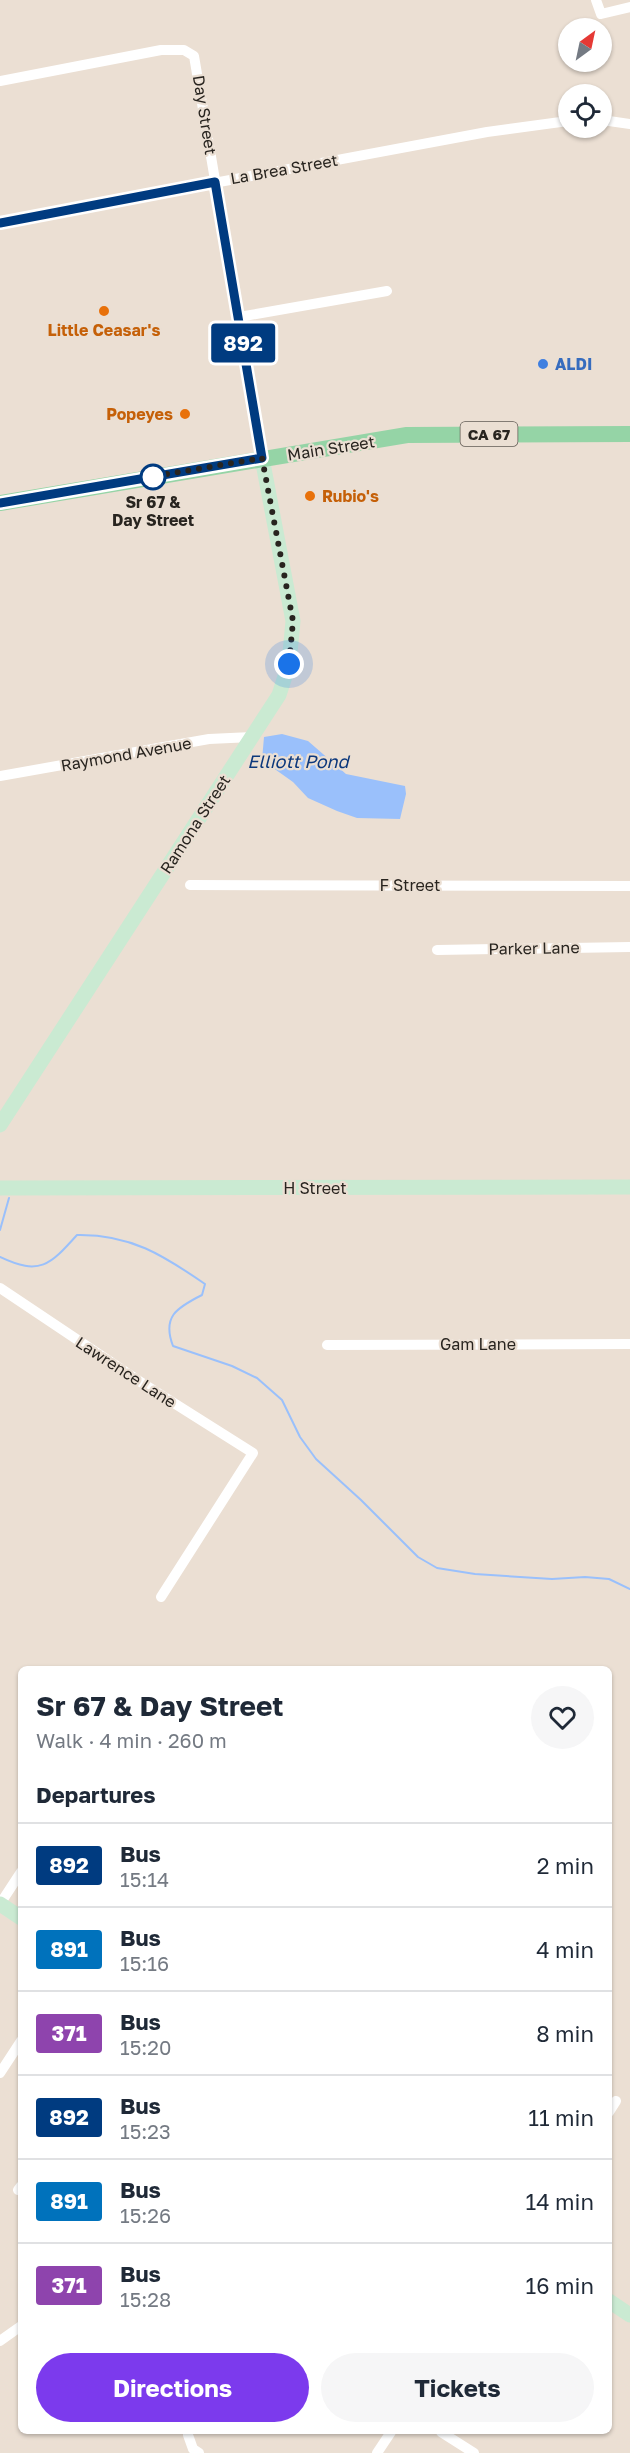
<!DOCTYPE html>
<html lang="en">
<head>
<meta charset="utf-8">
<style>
	:root { --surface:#fff; --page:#f6f6f7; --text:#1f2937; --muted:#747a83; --line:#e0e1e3; --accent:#7c3aed }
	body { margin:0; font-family:"Golos Text",sans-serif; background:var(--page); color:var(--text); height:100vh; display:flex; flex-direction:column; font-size:22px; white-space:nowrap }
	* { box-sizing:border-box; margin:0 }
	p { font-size:20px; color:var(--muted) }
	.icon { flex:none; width:33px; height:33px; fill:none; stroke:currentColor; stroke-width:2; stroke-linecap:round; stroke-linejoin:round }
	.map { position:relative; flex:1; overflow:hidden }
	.sheet { position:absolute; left:18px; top:1666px; width:594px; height:768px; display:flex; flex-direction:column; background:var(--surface); border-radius:9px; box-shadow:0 2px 4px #0004 }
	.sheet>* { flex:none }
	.badge { padding:0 12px; border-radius:4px; font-size:21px; line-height:39px }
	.needle { width:39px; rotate:33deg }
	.buttons { position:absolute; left:558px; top:18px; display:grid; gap:12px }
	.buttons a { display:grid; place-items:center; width:54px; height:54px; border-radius:50%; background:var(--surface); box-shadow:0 2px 4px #0004; font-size:30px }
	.you { position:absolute; width:30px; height:30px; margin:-15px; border:4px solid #fff; border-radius:50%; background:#1a73e8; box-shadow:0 0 0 9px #1a73e833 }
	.map>.badge { position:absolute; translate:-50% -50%; box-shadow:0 0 0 3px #fff }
	h2 { padding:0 18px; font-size:22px; line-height:54px }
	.round { display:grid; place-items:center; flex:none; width:63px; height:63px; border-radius:32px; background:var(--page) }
	.head { display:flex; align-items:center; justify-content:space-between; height:102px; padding:0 18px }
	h1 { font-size:28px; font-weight:700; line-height:45px }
	.primary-button { display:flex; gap:12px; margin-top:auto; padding:12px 18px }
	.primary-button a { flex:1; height:69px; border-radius:36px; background:var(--accent); color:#fff; font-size:24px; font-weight:700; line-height:69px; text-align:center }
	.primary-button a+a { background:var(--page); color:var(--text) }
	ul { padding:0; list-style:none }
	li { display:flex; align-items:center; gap:18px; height:84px; padding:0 18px; border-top:2px solid var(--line) }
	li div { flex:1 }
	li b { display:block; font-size:22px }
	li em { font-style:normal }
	li .badge { min-width:66px; font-weight:700; text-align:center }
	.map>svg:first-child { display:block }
	.water { fill:#9ac0fb }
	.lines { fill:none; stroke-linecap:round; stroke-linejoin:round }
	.stream { stroke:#9ac0fb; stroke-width:2 }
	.street { stroke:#fff; stroke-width:10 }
	.secondary { stroke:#caead2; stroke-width:15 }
	.primary { stroke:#95d4a6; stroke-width:16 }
	.line-casing { stroke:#fff; stroke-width:14 }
	.line { stroke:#003b80; stroke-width:9 }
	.walk { stroke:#28241f; stroke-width:6; stroke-dasharray:0 10.8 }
	.food-dot { fill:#e8710a; stroke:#ebdfd3; stroke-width:2 }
	.shop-dot { fill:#3f7fe0; stroke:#ebdfd3; stroke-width:2 }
	.stop-dot { fill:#fff; stroke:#003b80; stroke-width:3 }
	.labels { text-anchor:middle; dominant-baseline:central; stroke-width:4.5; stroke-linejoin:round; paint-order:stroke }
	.shield { fill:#ebdfd3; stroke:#625c55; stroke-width:1.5 }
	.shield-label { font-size:15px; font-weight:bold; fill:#28241f }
	.street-label { font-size:16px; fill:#28241f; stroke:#ebdfd3 }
	.food-label { font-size:16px; font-weight:bold; fill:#c56008; stroke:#ebdfd3 }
	.shop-label { font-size:16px; font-weight:bold; fill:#366cbe; stroke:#ebdfd3; text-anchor:start }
	.stop-label { font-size:16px; font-weight:bold; fill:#28241f; stroke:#ebdfd3 }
	.water-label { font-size:18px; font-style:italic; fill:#0c387c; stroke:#ebdfd3 }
</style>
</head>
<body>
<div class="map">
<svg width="630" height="2453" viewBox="0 0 630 2453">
	<rect width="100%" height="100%" fill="#ebdfd3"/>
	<path class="water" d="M282 734 308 741 346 774 405 786 406 794 400 819 357 818 337 811 308 798 293 782 262 760 264 737Z"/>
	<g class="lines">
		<path class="stream" d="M0 1230 9 1198
			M0 1257C40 1276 50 1265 77 1235 130 1234 163 1255 205 1284L202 1295C176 1308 162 1317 173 1346L232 1366 257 1378 282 1400 300 1437 316 1459 361 1500 418 1557 437 1568 475 1574 552 1579 585 1577 609 1579 630 1589"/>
		<path class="street" d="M596 0 601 14 630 7
			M0 81 161 50H184L194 56 262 458
			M602 120 630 124
			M0 223 487 132 568 121
			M239 317 387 291
			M0 776 209 739 252 737
			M190 885 630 886
			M437 950 630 947
			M0 1288 139 1381 253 1453 161 1597
			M327 1345 630 1344
			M0 1904 21 1872
			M0 2073 21 2041
			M609 2112 616 2101
			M18 2190 21 2186
			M0 2341 21 2326
			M441 2432 474 2453
			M188 2435 193 2449 199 2453
			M377 2453 391 2432"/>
		<path class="secondary" d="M0 1125 279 695 289 664 293 621 262 458
			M0 1188 630 1187
			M0 1904 21 1918
			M609 2301 630 2315"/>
		<path class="primary" d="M0 503 407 435 630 434"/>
	</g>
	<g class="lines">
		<g class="line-casing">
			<path id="line" d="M0 223 215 182 262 458 0 503"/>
		</g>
		<use href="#line" class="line"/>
		<path class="walk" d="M153 477 144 478 262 458 293 621 289 664"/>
	</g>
	<g class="food-dot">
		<circle cx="104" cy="311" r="6"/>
		<circle cx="185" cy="414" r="6"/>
		<circle cx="310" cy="496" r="6"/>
	</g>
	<circle class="shop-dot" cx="543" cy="364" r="6"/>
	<circle class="stop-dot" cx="153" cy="477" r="12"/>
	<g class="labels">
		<rect class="shield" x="460.5" y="422" width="57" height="24" rx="4.5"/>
		<g class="shield-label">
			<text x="489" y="434">CA 67</text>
		</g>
		<g class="street-label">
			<text transform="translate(205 115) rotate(81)">Day Street</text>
			<text transform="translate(284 169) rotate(-10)">La Brea Street</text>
			<text transform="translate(331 448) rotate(-9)">Main Street</text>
			<text transform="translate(126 754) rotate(-10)">Raymond Avenue</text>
			<text transform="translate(195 824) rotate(-57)">Ramona Street</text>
			<text x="410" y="885">F Street</text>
			<text transform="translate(534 948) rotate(-1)">Parker Lane</text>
			<text x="315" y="1188">H Street</text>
			<text x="478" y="1344">Gam Lane</text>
			<text transform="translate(126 1372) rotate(33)">Lawrence Lane</text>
		</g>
		<g class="food-label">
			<text x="104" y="330">Little Ceasar's</text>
			<text x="173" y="414" text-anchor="end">Popeyes</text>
			<text x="322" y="496" text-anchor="start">Rubio's</text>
		</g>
		<g class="shop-label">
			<text x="555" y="364">ALDI</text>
		</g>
		<g class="stop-label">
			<text x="153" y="502">Sr 67 &amp;<tspan x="153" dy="18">Day Street</tspan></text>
		</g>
		<g class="water-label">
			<text x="298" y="761">Elliott Pond</text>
		</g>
	</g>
</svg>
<div class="buttons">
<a><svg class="needle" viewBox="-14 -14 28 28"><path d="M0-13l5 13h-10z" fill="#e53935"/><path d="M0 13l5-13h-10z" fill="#747a83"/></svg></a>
<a><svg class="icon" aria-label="locate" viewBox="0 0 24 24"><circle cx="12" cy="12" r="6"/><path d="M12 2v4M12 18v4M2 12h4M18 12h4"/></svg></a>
</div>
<div class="you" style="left:289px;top:664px"></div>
<b class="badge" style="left:243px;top:343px;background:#003b80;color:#fff">892</b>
<section class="sheet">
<div class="head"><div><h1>Sr 67 &amp; Day Street</h1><p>Walk · 4 min · 260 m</p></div><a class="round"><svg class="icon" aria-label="heart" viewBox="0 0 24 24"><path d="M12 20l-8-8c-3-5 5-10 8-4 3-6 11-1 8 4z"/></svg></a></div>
<h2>Departures</h2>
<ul>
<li><span class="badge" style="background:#003b80;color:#fff">892</span><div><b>Bus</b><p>15:14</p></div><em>2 min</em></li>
<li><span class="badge" style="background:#0072bc;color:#fff">891</span><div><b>Bus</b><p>15:16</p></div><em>4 min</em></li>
<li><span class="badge" style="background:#8e44ad;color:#fff">371</span><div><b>Bus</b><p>15:20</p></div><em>8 min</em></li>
<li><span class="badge" style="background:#003b80;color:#fff">892</span><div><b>Bus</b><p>15:23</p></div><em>11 min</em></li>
<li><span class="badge" style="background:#0072bc;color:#fff">891</span><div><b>Bus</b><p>15:26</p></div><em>14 min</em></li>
<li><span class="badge" style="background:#8e44ad;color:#fff">371</span><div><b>Bus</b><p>15:28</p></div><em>16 min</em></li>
</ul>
<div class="primary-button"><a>Directions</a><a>Tickets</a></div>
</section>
</div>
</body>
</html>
